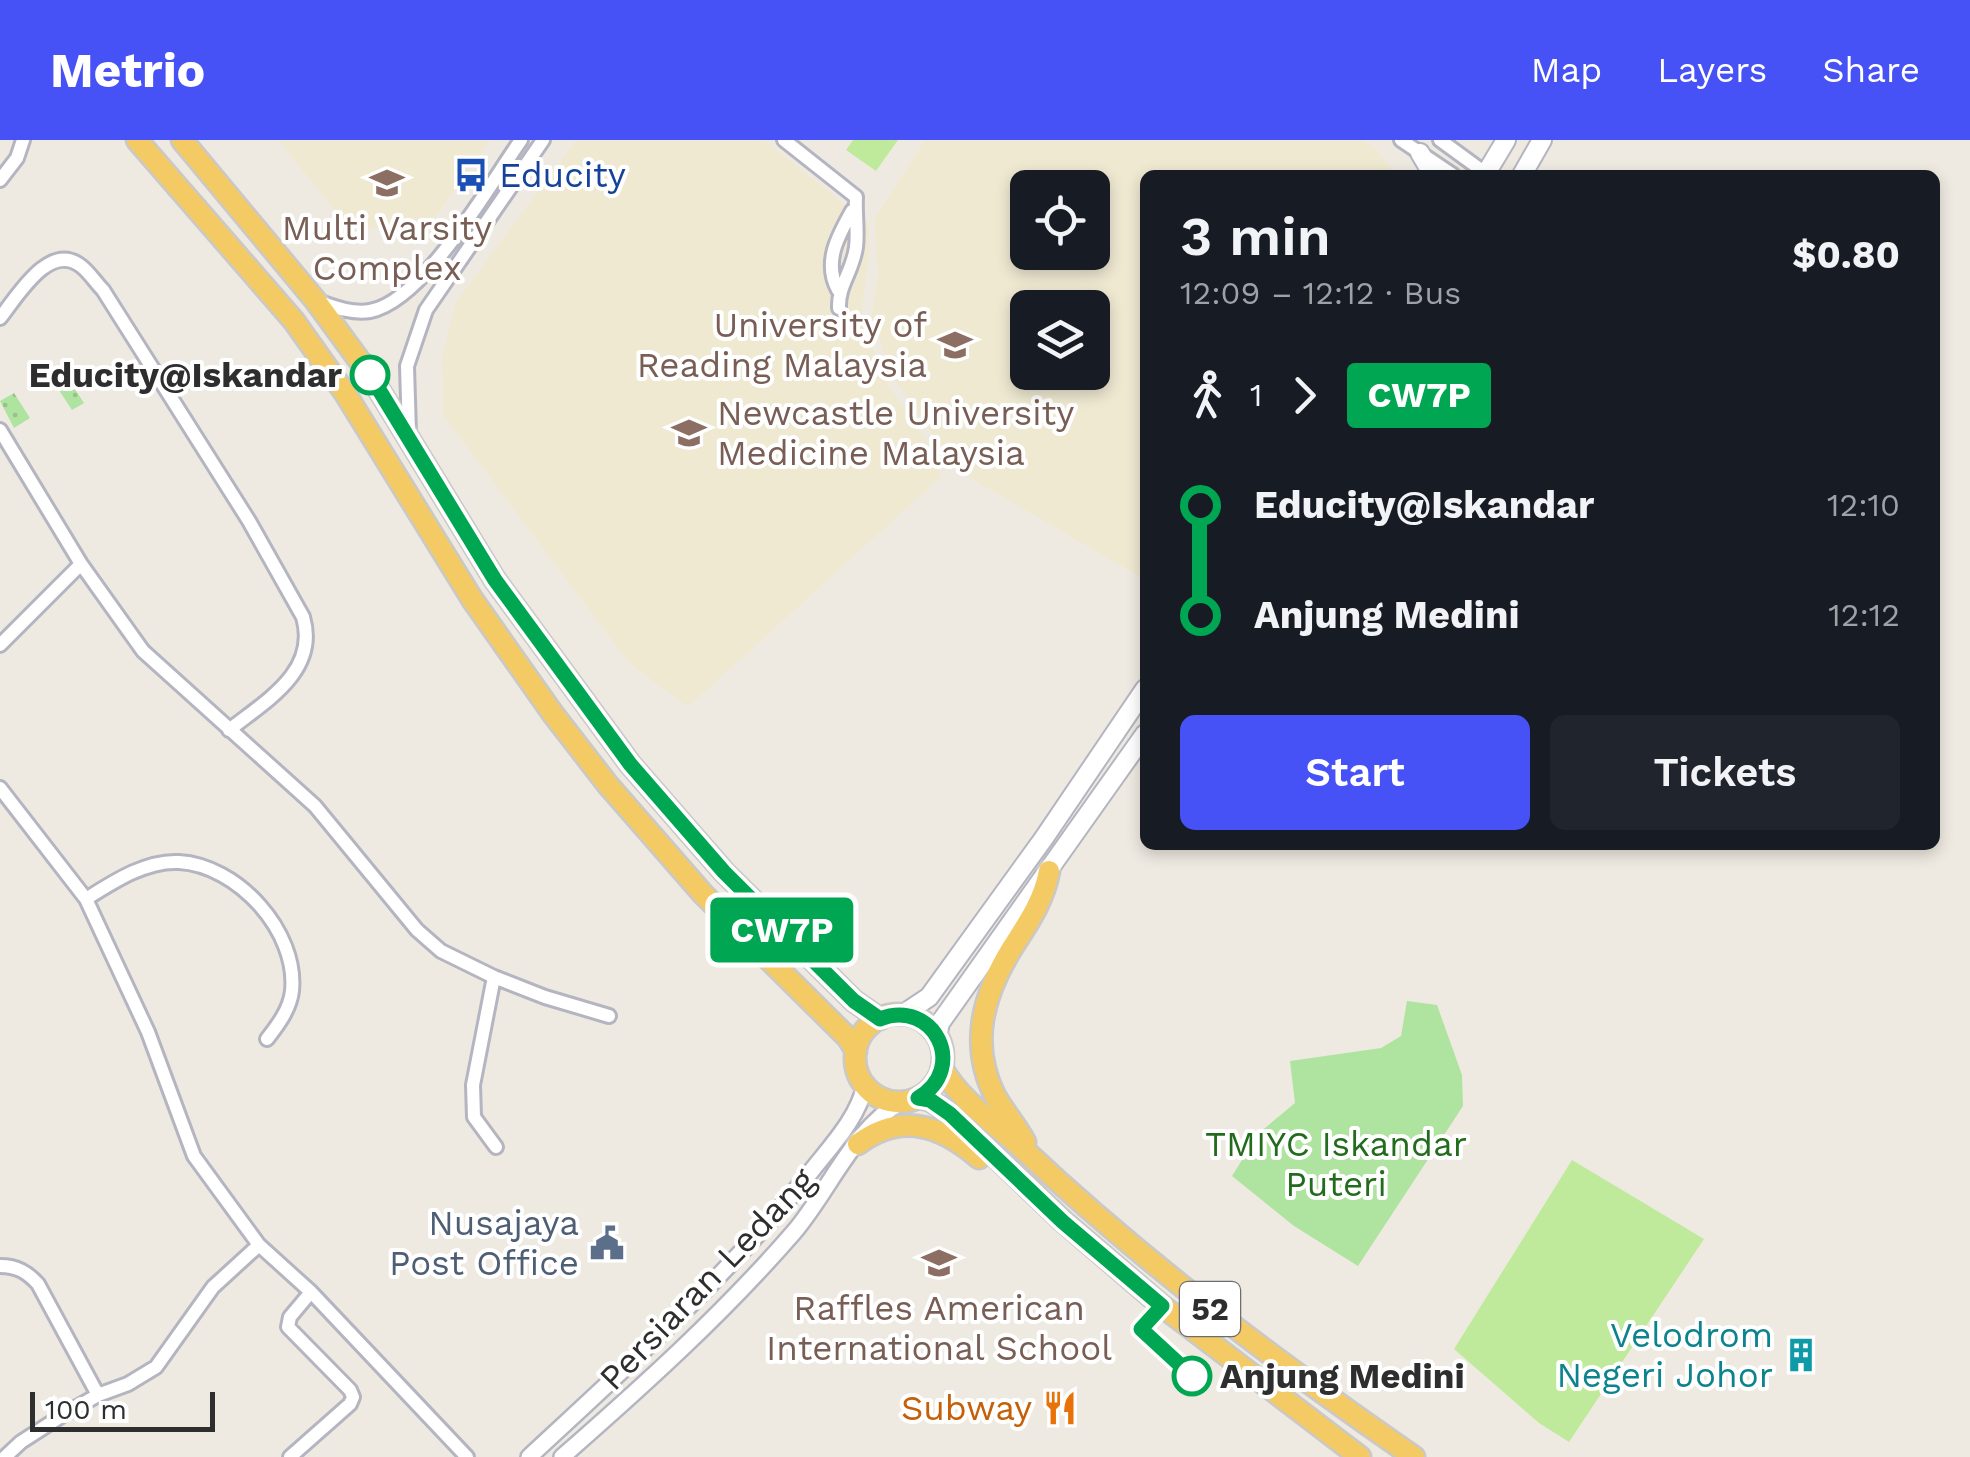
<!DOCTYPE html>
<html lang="en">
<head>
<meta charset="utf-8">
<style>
	:root { --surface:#171b24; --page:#20242c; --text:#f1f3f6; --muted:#9ea1a6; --accent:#4752f6 }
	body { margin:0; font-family:"Work Sans",sans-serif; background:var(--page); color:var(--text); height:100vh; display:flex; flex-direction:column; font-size:38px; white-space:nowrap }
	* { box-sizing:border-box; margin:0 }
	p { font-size:32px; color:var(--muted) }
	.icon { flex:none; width:55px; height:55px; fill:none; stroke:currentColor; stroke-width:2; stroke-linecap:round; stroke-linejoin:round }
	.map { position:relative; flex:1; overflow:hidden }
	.drawer { position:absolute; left:1140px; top:30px; width:800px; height:680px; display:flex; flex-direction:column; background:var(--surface); border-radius:15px; box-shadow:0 5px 15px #0003 }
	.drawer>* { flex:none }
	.badge { padding:0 20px; border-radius:8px; font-size:35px; line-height:65px }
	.fabs { position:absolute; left:1010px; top:30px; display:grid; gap:20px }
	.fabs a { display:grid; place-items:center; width:100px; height:100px; border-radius:15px; background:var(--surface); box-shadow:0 5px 15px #0003; font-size:50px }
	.scale { position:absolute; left:30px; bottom:25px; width:185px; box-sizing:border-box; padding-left:10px; border:5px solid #2e2e2e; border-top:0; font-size:28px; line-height:35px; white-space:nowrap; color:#2e2e2e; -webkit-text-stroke:8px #fff; paint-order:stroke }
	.map>.badge { position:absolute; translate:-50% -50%; box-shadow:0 0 0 5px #fff }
	.legs { display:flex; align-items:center; gap:15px; height:110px; padding:0 40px; font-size:32px }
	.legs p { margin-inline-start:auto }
	.overview { display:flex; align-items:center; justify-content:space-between; height:170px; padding:0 40px }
	h1 { font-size:55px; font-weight:600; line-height:75px }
	.action { display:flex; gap:20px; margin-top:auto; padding:20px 40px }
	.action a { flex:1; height:115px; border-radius:15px; background:var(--accent); color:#fff; font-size:40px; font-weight:600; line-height:115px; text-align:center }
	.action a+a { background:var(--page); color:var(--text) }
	ul { padding:0 40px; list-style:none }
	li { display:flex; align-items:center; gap:35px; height:110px; font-size:38px }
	li i { display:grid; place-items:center; width:15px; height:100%; margin:0 12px; background:currentColor }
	li i::after { content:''; width:25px; height:25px; margin:-12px; border:8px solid; border-radius:50%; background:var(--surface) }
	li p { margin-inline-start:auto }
	li:first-child i { background:linear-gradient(#0000 50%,currentColor 0) }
	li:last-child i { background:linear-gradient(currentColor 50%,#0000 0) }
	header { display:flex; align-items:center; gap:60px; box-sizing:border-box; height:140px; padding:0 50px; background:var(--accent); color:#fff }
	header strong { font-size:48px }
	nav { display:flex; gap:55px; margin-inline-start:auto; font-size:35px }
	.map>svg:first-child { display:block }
	.education { fill:#efe9d2; fill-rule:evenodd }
	.park { fill:#afe3a0 }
	.garden { fill:url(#garden-dots) }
	.pitch { fill:#bfea9c }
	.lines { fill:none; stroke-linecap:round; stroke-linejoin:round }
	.minor-casing { stroke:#b4b5c0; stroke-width:18 }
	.tertiary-casing { stroke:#b4b5c0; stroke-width:20 }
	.secondary-casing { stroke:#b4b5c0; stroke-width:22 }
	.trunk-casing { stroke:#c9c9c9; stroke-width:25 }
	.minor { stroke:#fff; stroke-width:12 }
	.tertiary { stroke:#fff; stroke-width:15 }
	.secondary { stroke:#fff; stroke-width:18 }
	.trunk { stroke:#f4ca64; stroke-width:20 }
	.line-1-casing { stroke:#fff; stroke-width:22 }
	.line-1 { stroke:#00a651; stroke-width:15 }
	.stop-1-dot { fill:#fff; stroke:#00a651; stroke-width:5 }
	.labels { text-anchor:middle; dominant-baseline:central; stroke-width:8; stroke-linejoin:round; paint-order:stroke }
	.shield { fill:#fff; stroke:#6d6d6d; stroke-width:2.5 }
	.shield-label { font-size:32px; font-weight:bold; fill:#2e2e2e }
	.transit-label { font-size:35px; fill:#164399; stroke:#fff; text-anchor:start }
	.education-label { font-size:35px; fill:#785e54; stroke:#fff }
	.stop-label { font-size:35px; font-weight:bold; fill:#2e2e2e; stroke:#fff; text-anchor:end }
	.park-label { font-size:35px; fill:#246c1d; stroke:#fff }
	.service-label { font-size:35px; fill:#4e5e75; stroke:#fff; text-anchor:end }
	.street-label { font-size:35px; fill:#2e2e2e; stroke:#fff }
	.culture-label { font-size:35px; fill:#0d838f; stroke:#fff; text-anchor:end }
	.food-label { font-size:35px; fill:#c56008; stroke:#fff; text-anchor:end }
</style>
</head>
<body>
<header>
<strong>Metrio</strong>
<nav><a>Map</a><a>Layers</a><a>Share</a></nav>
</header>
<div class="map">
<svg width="1970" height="1317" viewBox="0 0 1970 1317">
	<defs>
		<pattern id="garden-dots" width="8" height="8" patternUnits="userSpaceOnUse" patternTransform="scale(2.5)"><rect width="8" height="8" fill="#afe3a0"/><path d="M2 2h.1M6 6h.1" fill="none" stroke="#97c38a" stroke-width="1.8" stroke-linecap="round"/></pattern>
	</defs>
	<rect width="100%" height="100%" fill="#efeae1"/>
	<path class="education" d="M278 0H491L429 86 350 89Z
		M576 0H764L869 84V112L861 181 888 244 933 311 941 337 688 567 629 523 443 275 442 217 456 162Z
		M925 0H1364L1376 9 1396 35H1145V440L957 330 894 239 871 178 878 136 874 79ZM1028 48H1092V112H1028ZM1028 168H1092V232H1028Z"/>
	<path class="park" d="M1407 861 1437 865 1462 935 1463 966 1358 1126 1294 1086 1232 1036 1259 993 1295 963 1290 921 1381 908 1401 896Z"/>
	<path class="garden" d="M59 225 84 263 72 270 47 232Z
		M14 253 30 278 14 288 0 261Z"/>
	<path class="pitch" d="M853 0H898L876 31 846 10Z
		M1572 1020 1704 1099 1569 1302 1539 1283 1454 1209Z"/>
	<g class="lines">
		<g class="minor-casing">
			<path id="minor" d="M784 0 856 57C855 74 858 91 856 107 853 131 838 145 839 168
				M1401 0 1453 35
				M1440 0 1488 35
				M0 40 17 18 23 0
				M838 150C823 122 838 96 852 71
				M317 161C334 167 352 174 370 171 424 161 489 45 521 0
				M0 178C17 157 49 101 81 126 89 132 96 143 103 150L249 381 303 477C319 531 266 561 229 590
				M0 290 81 424 143 511 315 666 417 790 441 811 494 837 473 945 474 977 496 1007
				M409 293 407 226 426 170 543 0
				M0 505 81 424
				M0 648 86 759 148 892 194 1016 259 1105 311 1152 467 1317
				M86 759C113 742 146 720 179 722 237 725 298 791 292 851 290 869 278 885 267 899
				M494 837 545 857 609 876
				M0 1126C17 1126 27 1132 38 1144L98 1255
				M5 1317 21 1302 63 1275 98 1255 128 1244 156 1227 213 1147 259 1105
				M290 1317 350 1264 353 1257 350 1250 288 1187 290 1177 311 1152"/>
		</g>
		<g class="tertiary-casing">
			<path id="tertiary" d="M529 1317C628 1225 729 1135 813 1029 832 1005 859 976 865 945
				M562 1317C643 1246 723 1174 794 1092 829 1051 853 989 901 962"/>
		</g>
		<g class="secondary-casing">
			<path id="secondary" d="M1420 13 1433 35
				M1485 35 1506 0
				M1522 35 1542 0
				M902 875 929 857 1044 698 1145 549
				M937 896 940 883 1145 594"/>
		</g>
		<g class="trunk-casing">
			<path id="trunk" d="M137 0 294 181 345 253 472 459 553 574 608 645 703 754 848 898 856 911
				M182 0 315 160 370 235 495 440 630 624 724 732 854 861 880 879
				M855 918a44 44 0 1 1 88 0a44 44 0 1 1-88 0Z
				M942 928C959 960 997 985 1023 1009 1144 1123 1277 1222 1414 1317
				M918 958 930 960 951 974 1063 1081 1162 1166 1360 1317
				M1025 1002C1016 985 1004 972 995 956 969 904 983 855 1012 808 1028 783 1044 760 1049 731
				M858 1004C901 972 941 985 979 1018"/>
		</g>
		<use href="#minor" class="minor"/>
		<use href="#tertiary" class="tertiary"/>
		<use href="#secondary" class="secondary"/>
		<use href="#trunk" class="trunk"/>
	</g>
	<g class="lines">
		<g class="line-1-casing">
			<path id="line-1" d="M370 235 495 440 630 624 724 732 854 861 880 879C934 858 969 928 918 958L930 960 950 974 1063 1082 1162 1166 1141 1189 1192 1236"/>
		</g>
		<use href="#line-1" class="line-1"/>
	</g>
	<defs>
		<g id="bus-bare" transform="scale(2.7)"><path d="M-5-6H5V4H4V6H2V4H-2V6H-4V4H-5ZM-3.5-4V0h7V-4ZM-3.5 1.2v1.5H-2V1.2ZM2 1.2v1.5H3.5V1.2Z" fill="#1a4fb4" stroke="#fff" stroke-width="2.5" paint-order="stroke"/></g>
		<g id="university-bare" transform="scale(2.7)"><path d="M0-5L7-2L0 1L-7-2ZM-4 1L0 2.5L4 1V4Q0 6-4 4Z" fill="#8d6e63" stroke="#fff" stroke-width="2.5" paint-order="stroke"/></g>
		<g id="civic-bare" transform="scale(2.7)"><path d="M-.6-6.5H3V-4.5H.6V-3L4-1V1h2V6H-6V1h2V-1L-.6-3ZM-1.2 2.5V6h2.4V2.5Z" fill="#5c6f8a" stroke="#fff" stroke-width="2.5" paint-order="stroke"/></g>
		<g id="school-bare" transform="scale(2.7)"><path d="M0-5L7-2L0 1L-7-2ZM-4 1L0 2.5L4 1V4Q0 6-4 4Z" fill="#8d6e63" stroke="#fff" stroke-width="2.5" paint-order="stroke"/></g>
		<g id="building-bare" transform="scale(2.7)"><path d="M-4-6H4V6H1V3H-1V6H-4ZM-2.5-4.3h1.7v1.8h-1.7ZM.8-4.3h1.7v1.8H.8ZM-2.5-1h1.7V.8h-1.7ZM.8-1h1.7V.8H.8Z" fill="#0f9aa8" stroke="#fff" stroke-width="2.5" paint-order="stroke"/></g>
		<g id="restaurant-bare" transform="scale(2.7)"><path d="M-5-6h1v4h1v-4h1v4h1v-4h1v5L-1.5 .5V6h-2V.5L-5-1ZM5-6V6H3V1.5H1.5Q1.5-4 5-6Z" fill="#e8710a" stroke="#fff" stroke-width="2.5" paint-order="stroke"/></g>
	</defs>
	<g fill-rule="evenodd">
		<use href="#bus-bare" x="471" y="35"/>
		<use href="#university-bare" x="387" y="43"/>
		<use href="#university-bare" x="955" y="205"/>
		<use href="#university-bare" x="689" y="293"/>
		<use href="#civic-bare" x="607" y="1103"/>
		<use href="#school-bare" x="939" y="1123"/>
		<use href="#building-bare" x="1801" y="1215"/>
		<use href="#restaurant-bare" x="1060" y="1268"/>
	</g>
	<g class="stop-1-dot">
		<circle cx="370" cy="235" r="18"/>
		<circle cx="1192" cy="1236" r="18"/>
	</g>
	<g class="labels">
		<rect class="shield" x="1180" y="1142" width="60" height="54" rx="8"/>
		<g class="shield-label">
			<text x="1210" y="1169">52</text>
		</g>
		<g class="transit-label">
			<text x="499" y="35">Educity</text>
		</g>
		<g class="education-label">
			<text x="387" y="88">Multi Varsity<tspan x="387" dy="40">Complex</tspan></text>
			<text x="927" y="185" text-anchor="end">University of<tspan x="927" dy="40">Reading Malaysia</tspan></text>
			<text x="717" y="273" text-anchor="start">Newcastle University<tspan x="717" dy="40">Medicine Malaysia</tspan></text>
			<text x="939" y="1168">Raffles American<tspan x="939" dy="40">International School</tspan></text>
		</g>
		<g class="stop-label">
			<text x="342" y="235">Educity@Iskandar</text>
			<text x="1220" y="1236" text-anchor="start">Anjung Medini</text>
		</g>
		<g class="park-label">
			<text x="1336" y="1004">TMIYC Iskandar<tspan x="1336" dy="40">Puteri</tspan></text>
		</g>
		<g class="service-label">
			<text x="579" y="1083">Nusajaya<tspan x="579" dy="40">Post Office</tspan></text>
		</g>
		<g class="street-label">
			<text transform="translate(707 1139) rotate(-46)">Persiaran Ledang</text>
		</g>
		<g class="culture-label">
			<text x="1773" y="1195">Velodrom<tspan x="1773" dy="40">Negeri Johor</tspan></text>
		</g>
		<g class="food-label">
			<text x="1032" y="1268">Subway</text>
		</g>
	</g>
</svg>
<div class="fabs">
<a><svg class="icon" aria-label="locate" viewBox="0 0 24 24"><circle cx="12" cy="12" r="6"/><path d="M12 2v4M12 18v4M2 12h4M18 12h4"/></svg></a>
<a><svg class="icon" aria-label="layers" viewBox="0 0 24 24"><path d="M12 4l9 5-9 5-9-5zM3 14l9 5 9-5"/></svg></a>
</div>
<div class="scale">100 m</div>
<b class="badge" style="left:782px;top:790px;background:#00a651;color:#fff">CW7P</b>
<section class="drawer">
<div class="overview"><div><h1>3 min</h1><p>12:09 – 12:12 · Bus</p></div><b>$0.80</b></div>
<div class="legs"><svg class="icon" aria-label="walk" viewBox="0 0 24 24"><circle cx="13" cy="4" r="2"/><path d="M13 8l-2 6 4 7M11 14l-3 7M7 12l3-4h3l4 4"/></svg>1<svg class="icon" aria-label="forward" viewBox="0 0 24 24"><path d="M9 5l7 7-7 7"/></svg><b class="badge" style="background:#00a651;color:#fff">CW7P</b></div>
<ul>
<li><i style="color:#00a651"></i><b>Educity@Iskandar</b><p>12:10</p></li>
<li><i style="color:#00a651"></i><b>Anjung Medini</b><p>12:12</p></li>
</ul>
<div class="action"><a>Start</a><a>Tickets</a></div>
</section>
</div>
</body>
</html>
